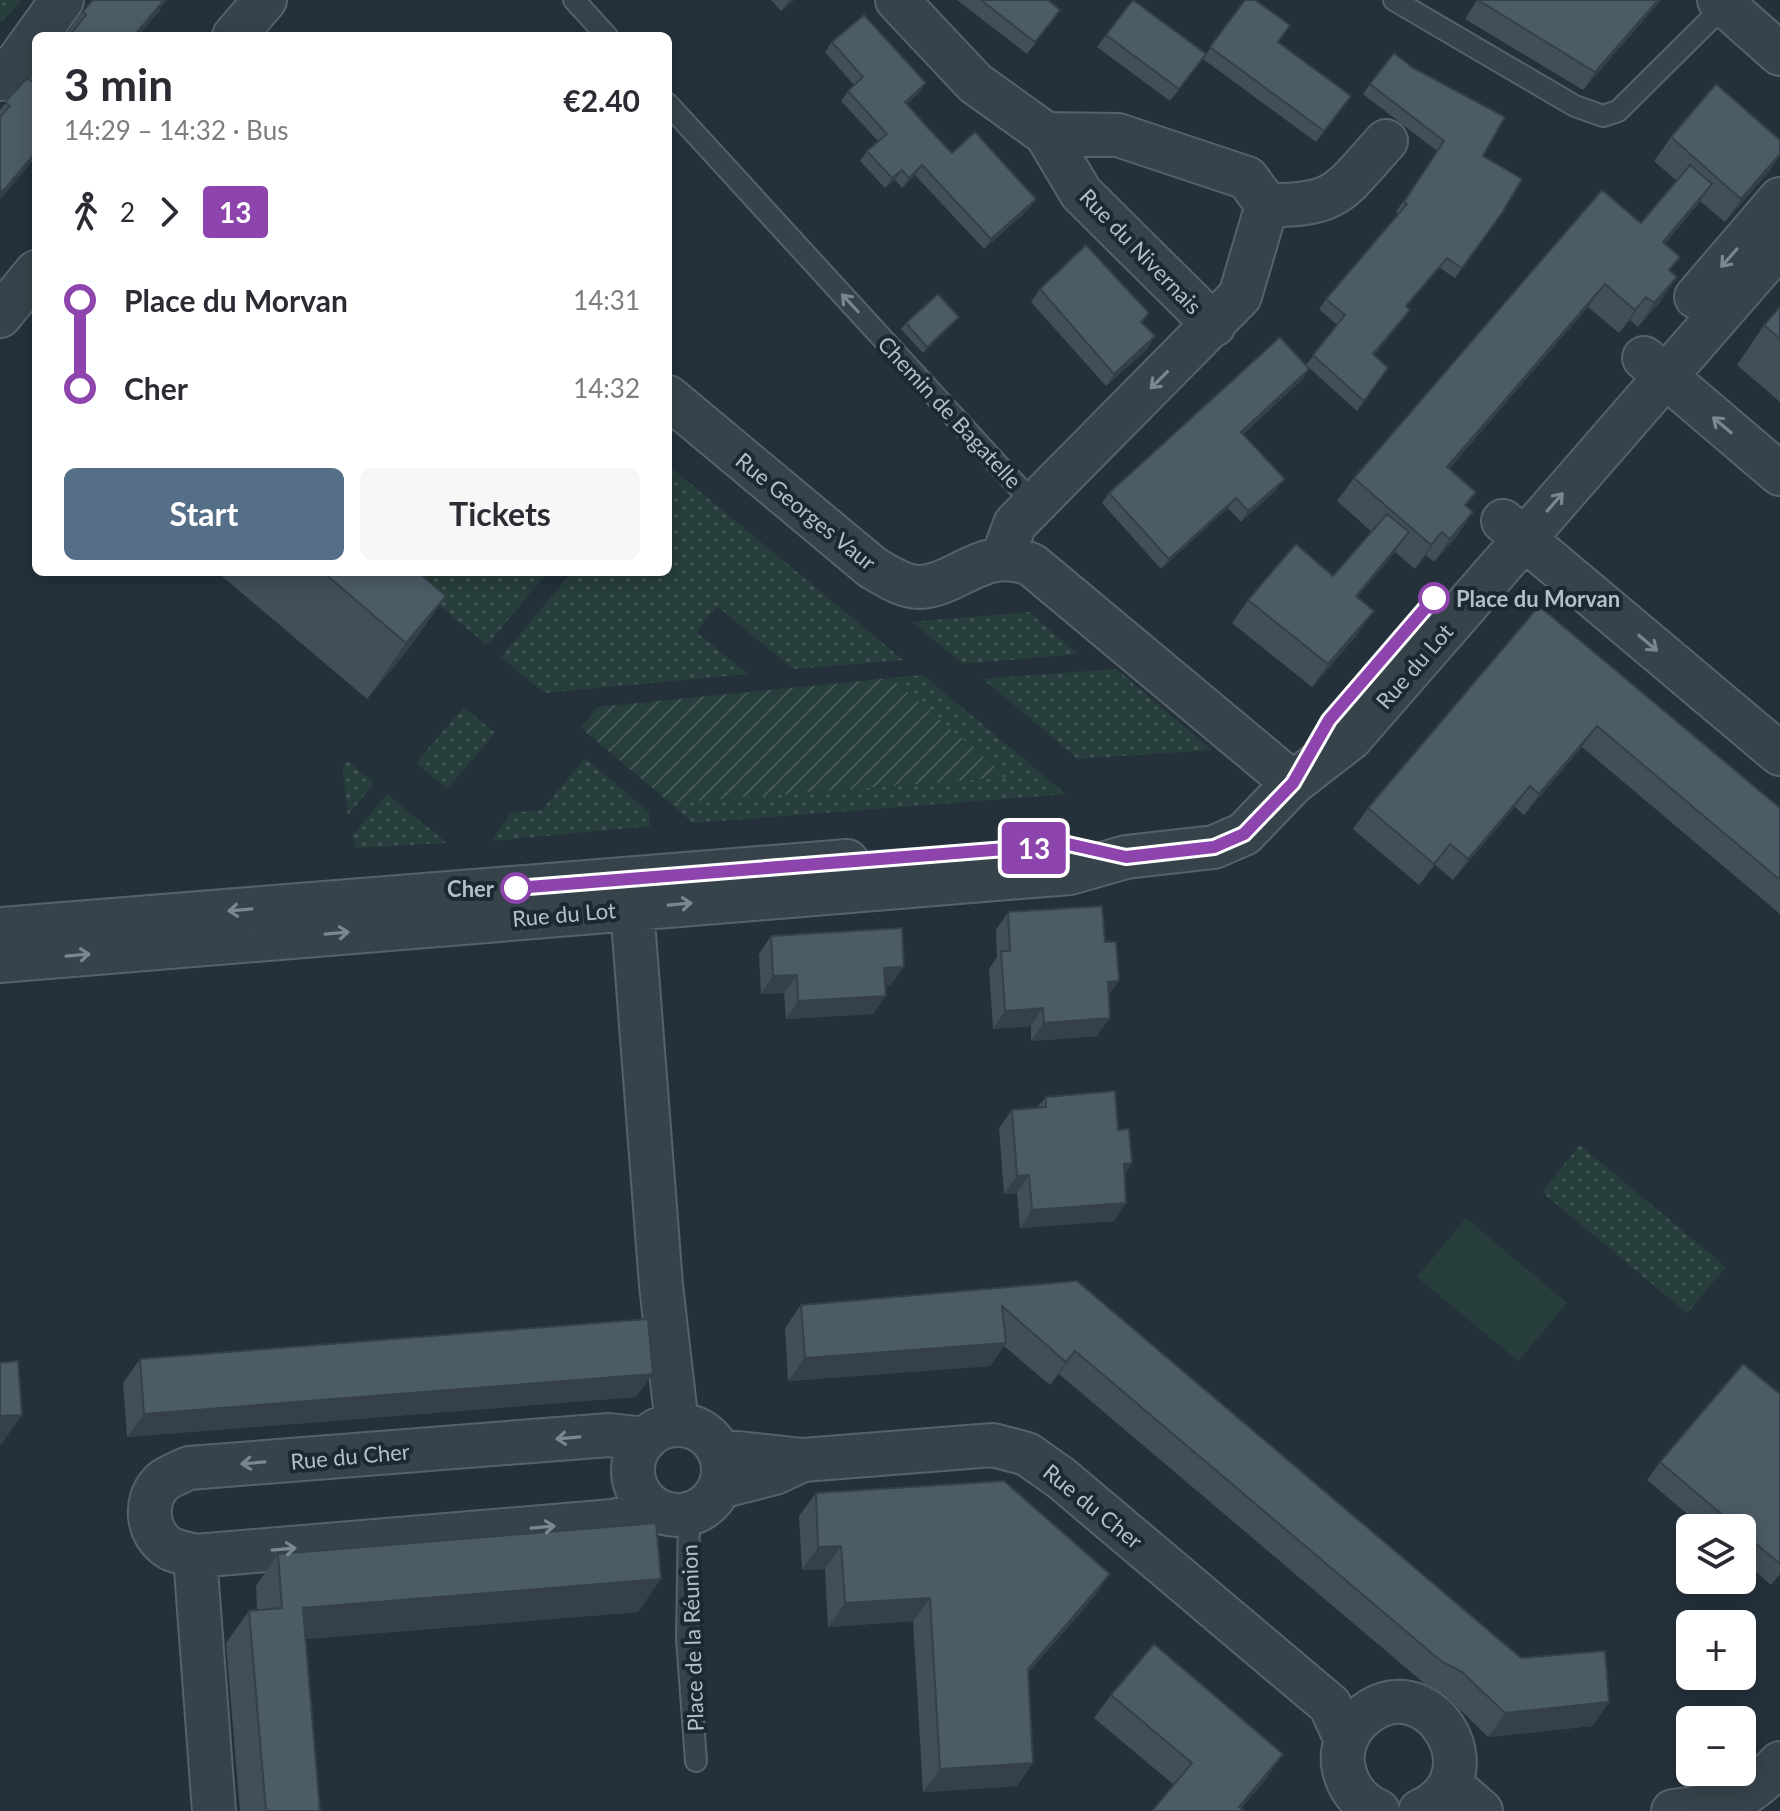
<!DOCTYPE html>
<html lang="en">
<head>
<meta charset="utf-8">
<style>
	:root { --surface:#fff; --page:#f7f7f7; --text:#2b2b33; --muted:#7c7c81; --accent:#566f89 }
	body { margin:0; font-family:Lato,sans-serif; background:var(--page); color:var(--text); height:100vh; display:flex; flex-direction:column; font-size:30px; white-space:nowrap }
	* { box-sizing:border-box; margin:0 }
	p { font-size:26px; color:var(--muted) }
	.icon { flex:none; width:44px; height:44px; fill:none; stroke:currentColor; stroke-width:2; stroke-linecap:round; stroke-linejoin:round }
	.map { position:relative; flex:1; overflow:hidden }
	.drawer { position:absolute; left:32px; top:32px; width:640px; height:544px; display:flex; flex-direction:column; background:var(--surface); border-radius:12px; box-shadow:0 4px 20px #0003 }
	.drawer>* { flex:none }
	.badge { padding:0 16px; border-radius:6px; font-size:28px; line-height:52px }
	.buttons { position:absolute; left:1676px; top:1514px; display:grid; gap:16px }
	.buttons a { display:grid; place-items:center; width:80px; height:80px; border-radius:12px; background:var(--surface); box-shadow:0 4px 20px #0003; font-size:40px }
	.map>.badge { position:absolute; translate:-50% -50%; box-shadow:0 0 0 4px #fff }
	.legs { display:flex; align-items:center; gap:12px; height:88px; padding:0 32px; font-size:26px }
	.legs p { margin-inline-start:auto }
	.head { display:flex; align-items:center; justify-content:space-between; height:136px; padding:0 32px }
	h1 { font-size:44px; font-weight:700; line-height:60px }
	.cta { display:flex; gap:16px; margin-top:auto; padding:16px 32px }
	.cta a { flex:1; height:92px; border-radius:12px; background:var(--accent); color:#fff; font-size:32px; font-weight:700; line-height:92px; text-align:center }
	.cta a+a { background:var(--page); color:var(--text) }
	ul { padding:0 32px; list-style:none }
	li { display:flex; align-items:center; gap:28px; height:88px; font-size:30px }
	li i { display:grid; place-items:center; width:12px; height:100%; margin:0 10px; background:currentColor }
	li i::after { content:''; width:20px; height:20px; margin:-10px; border:6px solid; border-radius:50%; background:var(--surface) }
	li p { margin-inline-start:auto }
	li:first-child i { background:linear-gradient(#0000 50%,currentColor 0) }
	li:last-child i { background:linear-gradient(currentColor 50%,#0000 0) }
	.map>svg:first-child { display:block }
	.grass { fill:url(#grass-dots) }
	.garden { fill:url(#garden-furrows) }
	.pitch { fill:#273e3c }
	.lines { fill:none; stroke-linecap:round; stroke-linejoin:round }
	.lane-casing { stroke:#566169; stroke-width:24 }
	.street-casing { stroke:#566169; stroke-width:46 }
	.lane { stroke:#37434b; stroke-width:20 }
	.street { stroke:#37434b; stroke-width:42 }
	.wall { fill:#414f59 }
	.shaded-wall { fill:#354048 }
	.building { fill:#4c5c67; stroke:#354048; stroke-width:2 }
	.oneway { stroke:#7b878f }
	.line-1-casing { stroke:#fff; stroke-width:18 }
	.line-1 { stroke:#8e44ad; stroke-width:12 }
	.stop-1-dot { fill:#fff; stroke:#8e44ad; stroke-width:4 }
	.labels { text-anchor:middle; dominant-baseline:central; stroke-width:8; stroke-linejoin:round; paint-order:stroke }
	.street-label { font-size:22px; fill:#b3bec7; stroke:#1d2830 }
	.stop-label { font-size:22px; font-weight:bold; fill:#b3bec7; stroke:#1d2830; text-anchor:start }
</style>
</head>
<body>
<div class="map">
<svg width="1780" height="1811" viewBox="0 0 1780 1811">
	<defs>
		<pattern id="grass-dots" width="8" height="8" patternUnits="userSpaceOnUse" patternTransform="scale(2)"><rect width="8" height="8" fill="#273e3c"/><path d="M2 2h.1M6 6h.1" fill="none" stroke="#445857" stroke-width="1.8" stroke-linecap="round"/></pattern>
		<pattern id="garden-furrows" width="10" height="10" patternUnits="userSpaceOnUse" patternTransform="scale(2)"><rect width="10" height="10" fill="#273e3c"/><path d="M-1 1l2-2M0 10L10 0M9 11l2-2" fill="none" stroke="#445857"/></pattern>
	</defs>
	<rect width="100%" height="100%" fill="#24313b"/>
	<path class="grass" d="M0 0H22L0 23Z
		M668 465 903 660 793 669 717 606 696 632 748 674 544 693 501 657 572 572H668Z
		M399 572H548L487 645Z
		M1029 612 1078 654 963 664 912 622Z
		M1116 669 1212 750 1078 759 983 679Z
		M923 675 1066 794 693 823 670 803 1006 777 891 678Z
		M464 707 495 733 447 789 416 763Z
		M585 758 649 812 650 826 491 841 511 813 542 810Z
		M348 761 374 783 348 815 342 768Z
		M387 794 447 843 355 848 352 836Z
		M1580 1145 1726 1267 1687 1313 1542 1192Z"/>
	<path class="garden" d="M891 678 1007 777 670 803 581 728 597 707Z"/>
	<path class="pitch" d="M1466 1218 1567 1303 1518 1361 1417 1277Z"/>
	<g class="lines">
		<g class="lane-casing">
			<path id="lane" d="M574 0 607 36
				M1394 0 1575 106 1603 116 1618 111 1725 5
				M668 104 1035 505
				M689 1515 687 1639 696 1761"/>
		</g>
		<g class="street-casing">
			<path id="street" d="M897 0 975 83 1046 134 1081 193 1214 325
				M1719 0 1780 54
				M234 36 265 0
				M0 79 18 61 62 0
				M1046 134 1118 135 1247 178 1267 205
				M1696 297 1780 199
				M0 316 36 272
				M1644 358 1780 474
				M668 397 873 568C887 576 903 587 919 587 958 586 984 544 1032 565L1293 783
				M1503 521 1780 754
				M1002 559 1015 524 1240 296 1267 205C1339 206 1340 191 1386 141
				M630 882 661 1285 677 1425
				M0 929 847 861
				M0 961 1070 873 1126 857 1214 847 1244 834 1293 783 1351 738 1780 245
				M633 1470a45 45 0 1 1 90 0a45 45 0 1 1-90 0Z
				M646 1439 609 1435 189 1468C181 1472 168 1476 161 1483 143 1502 147 1536 171 1549 178 1552 188 1554 195 1556L613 1521 655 1510
				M719 1451 803 1460 775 1473 720 1487
				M803 1460 993 1445 1027 1454 1061 1478 1330 1705 1346 1740
				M195 1556 214 1811
				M1450 1784 1481 1811
				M1378 1811C1358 1802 1346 1785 1343 1764 1341 1748 1348 1730 1360 1719 1424 1658 1501 1775 1420 1811
				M1673 1811C1726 1804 1743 1804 1780 1763"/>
		</g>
		<use href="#lane" class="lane"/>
		<use href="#street" class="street"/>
	</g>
	<path class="wall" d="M771 0H794L781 11Z
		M957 0H1048L1060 10 1027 54Z
		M1245 0 1278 42 1351 96 1316 142 1203 59 1170 101 1097 47 1106 35 1206 54Z
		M1477 0H1661L1583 90 1465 19Z
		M161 9 138 36H65L83 11Z
		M832 42 919 93 907 104 928 128 952 153 1029 209 984 249 915 175 902 188 895 180 885 188 860 161 867 151 878 141 841 101 848 91 854 85 825 52Z
		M27 78 0 200V110Z
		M1370 84 1483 156 1502 213 1455 278 1440 268 1406 306 1403 320 1374 355 1388 368 1357 411 1306 365 1337 325 1319 309 1326 299 1399 214 1396 212 1437 151 1363 94Z
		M1671 137 1771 169 1725 222 1700 201 1665 244 1670 271 1661 301 1638 327 1630 320 1619 333 1588 307 1449 469 1476 492 1466 506 1473 512 1457 536 1434 562 1426 555 1415 569 1395 552 1357 597V635L1312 687 1232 623 1248 600 1333 576 1372 532 1337 501 1354 478 1641 223 1677 181 1654 161Z
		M1040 289 1149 313 1142 323 1155 336 1147 349 1106 386 1031 302Z
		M1780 307V402L1737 365 1764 325Z
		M906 323H954L923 353 901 329Z
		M1309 369 1302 380 1243 434 1277 489 1241 522 1228 508 1161 569 1102 503 1109 493Z
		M217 572H418L446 596 406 652 367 699Z
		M1539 606 1780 808V914L1582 747 1524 815 1515 807 1453 880 1435 865 1419 885 1353 829 1368 808Z
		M1008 912 1108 996 1097 1036 1031 1041V1026L993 1029 989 969 997 957 996 930Z
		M771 936 891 985H885L873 1014 786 1019 784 993 761 994 759 954Z
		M1046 1097 1118 1130 1125 1174 1126 1203 1114 1221 1020 1228 1017 1193 1004 1194 999 1128 1012 1110 1037 1108Z
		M1077 1281 1521 1658 1609 1702 1592 1726 1488 1737 1445 1695 1425 1684 1059 1374 1050 1385 1004 1346 990 1366 788 1381 785 1328 801 1305Z
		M140 1359 636 1397 127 1437 123 1383Z
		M1780 1394V1574L1771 1585 1742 1560V1528H1704L1647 1480 1660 1462Z
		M816 1493 1110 1574 1094 1597 1028 1673 1033 1763 1017 1786 923 1792 913 1621 828 1627 825 1569 802 1570 799 1516Z
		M278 1554 638 1612 306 1639 320 1811H240L226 1643 249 1611 257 1610 256 1586Z
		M1111 1695 1267 1778 1241 1808 1174 1785 1094 1718Z"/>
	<path class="shaded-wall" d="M164 0H167L138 36H134Z
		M789 0H794L781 11Z
		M1658 0H1661L1583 90 1595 72Z
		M926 83 919 93 898 112 905 102Z
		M36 152V157L0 200V192Z
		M1780 154V156L1771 169 1725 222 1741 199Z
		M922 165 915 175 902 188 909 178Z
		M902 170 895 180 885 188 892 178Z
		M1712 184 1696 207 1647 265 1663 242Z
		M1036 199 1029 209 984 249 991 239Z
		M1447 258 1440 268 1398 316 1406 306Z
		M1677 277 1661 301 1638 327 1654 303Z
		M1605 284 1588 307 1431 490 1447 467Z
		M1646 297 1630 320 1619 333 1635 310Z
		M1410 310 1403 320 1366 364 1373 354Z
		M959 317 954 323 923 353 927 347Z
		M1155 336 1147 349 1106 386 1114 374Z
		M1309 369 1302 380 1233 442 1241 432Z
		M1285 479 1277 489 1241 522 1248 511Z
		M1236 498 1228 508 1161 569 1169 559Z
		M1473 512 1457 536 1434 562 1450 539Z
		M1409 532 1392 556 1339 619 1356 596Z
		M1442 532 1426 555 1415 569 1431 545Z
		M446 596 406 652 367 699 406 643Z
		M1374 611 1357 635 1312 687 1328 664Z
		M1597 726 1582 747 1524 815 1539 794Z
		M1530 786 1515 807 1453 880 1468 859Z
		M1450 844 1435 865 1419 885 1434 864Z
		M904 967 891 985 871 986 884 968Z
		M797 975 784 993 761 994 773 976Z
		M1119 981 1106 999 1108 982Z
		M886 996 873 1014 786 1019 798 1001Z
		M1043 1008 1031 1026 993 1029 1005 1011Z
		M1110 1018 1097 1036 1031 1041 1044 1023Z
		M1132 1163 1120 1181 1124 1164Z
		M1029 1175 1017 1193 1004 1194 1017 1176Z
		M1126 1203 1114 1221 1020 1228 1032 1210Z
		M1006 1343 990 1366 788 1381 805 1358Z
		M1075 1351 1059 1374 1050 1385 1066 1362Z
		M653 1374 636 1397 127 1437 144 1414Z
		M22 1415 0 1446V1416Z
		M841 1546 825 1569 802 1570 818 1547Z
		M1110 1574 1094 1597 1011 1692 1028 1669Z
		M661 1579 638 1612 280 1641 303 1608Z
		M930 1598 913 1621 828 1627 845 1603Z
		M1609 1702 1592 1726 1488 1737 1505 1713Z
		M1283 1754 1267 1778 1239 1811H1236Z
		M1033 1763 1017 1786 923 1792 940 1769Z"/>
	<path class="building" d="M93 0H164L134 36H69L86 15 83 11Z
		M981 0H1048L1060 10 1035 42Z
		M1133 0 1206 54 1179 89 1106 35Z
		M1245 0H1255L1290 25 1278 42 1351 96 1324 131 1210 47Z
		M1478 0H1658L1595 72Z
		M864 15 926 83 905 102 928 128 952 153 975 132 1036 199 991 239 922 165 909 178 902 170 892 178 867 151 887 134 848 91 863 77 832 42Z
		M1394 53 1413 68 1505 117 1483 156 1522 179 1502 213 1462 268 1447 258 1406 306 1410 310 1373 354 1388 368 1364 401 1313 355 1345 315 1326 299 1407 204 1404 202 1444 141 1370 84Z
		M36 75V152L5 189 0 192V117L10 106 5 102 27 78 31 81Z
		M1716 84 1780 140V154L1741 199 1671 137Z
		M1690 165 1712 184 1663 242 1680 257 1669 270 1677 277 1654 303 1646 297 1635 310 1605 284 1447 467 1476 492 1465 505 1473 512 1450 539 1442 532 1431 545 1354 478 1602 190 1641 223Z
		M1086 245 1149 313 1141 322 1155 336 1114 374 1040 289Z
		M938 294 959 317 927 347 906 323Z
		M1780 307V339L1764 325Z
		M1280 337 1309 369 1241 432 1285 479 1248 511 1236 498 1169 559 1109 493Z
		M1387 514 1409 532 1356 596 1374 611 1328 664 1248 600 1296 544 1333 576Z
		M323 572H418L446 596 406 643Z
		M1539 606 1780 808V880L1597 726 1539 794 1530 786 1468 859 1450 844 1434 864 1368 808Z
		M1102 906 1105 942H1116L1119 981 1108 982 1110 1018 1044 1023 1043 1008 1005 1011 1001 951H1010L1008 912Z
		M902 928 904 967 884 968 886 996 798 1001 797 975 773 976 771 936Z
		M1115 1091 1118 1130 1129 1129 1132 1163 1124 1164 1126 1203 1032 1210 1029 1175 1017 1176 1012 1110 1046 1107V1097Z
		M1077 1281 1521 1658 1605 1651 1609 1702 1505 1713 1462 1672 1441 1661 1075 1351 1066 1362 1002 1306 1006 1343 805 1358 801 1305Z
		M648 1319 653 1374 144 1414 140 1359Z
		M18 1361 22 1415 0 1416V1363Z
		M1743 1364 1780 1394V1564L1742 1532V1528H1738L1660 1462Z
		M1004 1481 1110 1574 1028 1669 1033 1763 940 1769 930 1598 845 1603 841 1546 818 1547 816 1493Z
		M656 1523 661 1579 303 1608 320 1811H266L249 1611 282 1608 278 1554Z
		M1154 1644 1283 1754 1239 1807 1244 1811H1152L1192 1763 1111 1695Z"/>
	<defs><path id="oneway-shaft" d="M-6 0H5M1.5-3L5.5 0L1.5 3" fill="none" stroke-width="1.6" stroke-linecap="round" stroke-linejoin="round" transform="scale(2)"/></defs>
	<g class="oneway">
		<use href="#oneway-shaft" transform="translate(1729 258) rotate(131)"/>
		<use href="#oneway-shaft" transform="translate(850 303) rotate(-133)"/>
		<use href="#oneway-shaft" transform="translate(1159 380) rotate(135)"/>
		<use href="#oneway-shaft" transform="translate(1722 425) rotate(-140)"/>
		<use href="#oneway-shaft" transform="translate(1555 502) rotate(-49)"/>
		<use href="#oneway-shaft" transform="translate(1648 643) rotate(40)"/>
		<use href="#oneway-shaft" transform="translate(680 904) rotate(-5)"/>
		<use href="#oneway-shaft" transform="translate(240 910) rotate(175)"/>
		<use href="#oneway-shaft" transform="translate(337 933) rotate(-5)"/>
		<use href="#oneway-shaft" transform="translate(78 955) rotate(-5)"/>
		<use href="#oneway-shaft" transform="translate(568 1438) rotate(175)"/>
		<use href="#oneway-shaft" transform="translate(253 1463) rotate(175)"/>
		<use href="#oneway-shaft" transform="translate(543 1527) rotate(-5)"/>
		<use href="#oneway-shaft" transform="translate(284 1549) rotate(-5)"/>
	</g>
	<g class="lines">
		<g class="line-1-casing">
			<path id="line-1" d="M516 888 1068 844 1126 857 1214 847 1244 834 1293 783 1329 720 1434 598"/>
		</g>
		<use href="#line-1" class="line-1"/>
	</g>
	<g class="stop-1-dot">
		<circle cx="1434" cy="598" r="14"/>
		<circle cx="516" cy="888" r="14"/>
	</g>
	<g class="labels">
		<g class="street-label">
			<text transform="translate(1141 251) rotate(46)">Rue du Nivernais</text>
			<text transform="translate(950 412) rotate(47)">Chemin de Bagatelle</text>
			<text transform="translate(806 511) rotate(39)">Rue Georges Vaur</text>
			<text transform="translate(1414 666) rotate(-49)">Rue du Lot</text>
			<text transform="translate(564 914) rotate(-5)">Rue du Lot</text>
			<text transform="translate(350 1456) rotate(-5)">Rue du Cher</text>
			<text transform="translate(1093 1506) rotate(39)">Rue du Cher</text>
			<text transform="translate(692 1638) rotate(-92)">Place de la Réunion</text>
		</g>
		<g class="stop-label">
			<text x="1456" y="598">Place du Morvan</text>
			<text x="494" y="888" text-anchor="end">Cher</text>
		</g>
	</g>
</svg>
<div class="buttons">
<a><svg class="icon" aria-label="layers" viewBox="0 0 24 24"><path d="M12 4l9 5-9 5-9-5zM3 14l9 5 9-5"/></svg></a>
<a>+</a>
<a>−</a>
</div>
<b class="badge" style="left:1034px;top:848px;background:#8e44ad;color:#fff">13</b>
<section class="drawer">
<div class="head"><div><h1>3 min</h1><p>14:29 – 14:32 · Bus</p></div><b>€2.40</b></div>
<div class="legs"><svg class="icon" aria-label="walk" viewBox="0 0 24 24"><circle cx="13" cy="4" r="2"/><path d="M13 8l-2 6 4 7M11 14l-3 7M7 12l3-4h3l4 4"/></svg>2<svg class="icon" aria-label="forward" viewBox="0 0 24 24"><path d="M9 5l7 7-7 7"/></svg><b class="badge" style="background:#8e44ad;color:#fff">13</b></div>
<ul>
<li><i style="color:#8e44ad"></i><b>Place du Morvan</b><p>14:31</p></li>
<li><i style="color:#8e44ad"></i><b>Cher</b><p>14:32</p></li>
</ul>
<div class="cta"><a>Start</a><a>Tickets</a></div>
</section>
</div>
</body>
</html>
